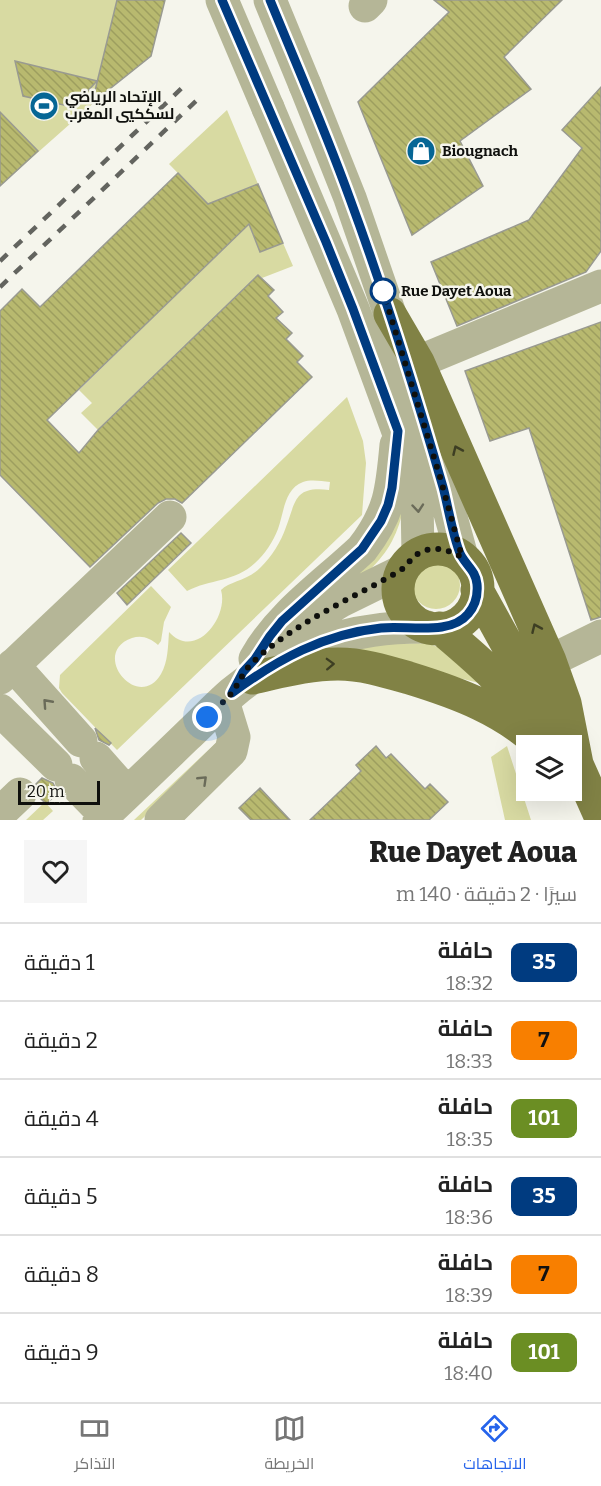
<!DOCTYPE html>
<html lang="ar">
<head>
<meta charset="utf-8">
<style>
	:root { --surface:#fff; --page:#f6f6f6; --text:#222; --muted:#767676; --line:#e0e0e0; --accent:#2563eb }
	body { margin:0; font-family:Bitter,Cairo,serif; background:var(--page); color:var(--text); direction:rtl; height:100vh; display:flex; flex-direction:column; font-size:22px; white-space:nowrap }
	* { box-sizing:border-box; margin:0 }
	p { font-size:20px; color:var(--muted) }
	.icon { flex:none; width:33px; height:33px; fill:none; stroke:currentColor; stroke-width:2; stroke-linecap:round; stroke-linejoin:round }
	.map { position:relative; height:820px; overflow:hidden; direction:ltr }
	.panel { display:flex; flex-direction:column; background:var(--surface); flex:1 }
	.panel>* { flex:none }
	.badge { padding:0 12px; border-radius:9px; font-size:21px; line-height:39px }
	.fabs { position:absolute; left:516px; top:735px; display:grid; gap:12px }
	.fabs a { display:grid; place-items:center; width:66px; height:66px; border-radius:0px; background:var(--surface); box-shadow:0 6px 24px #0002; font-size:30px }
	.scale { position:absolute; left:18px; bottom:15px; width:82px; box-sizing:border-box; padding-left:6px; border:3px solid #0f100d; border-top:0; font-size:16px; line-height:21px; white-space:nowrap; color:#0f100d; -webkit-text-stroke:4px #f5f5ec; paint-order:stroke }
	.you { position:absolute; width:30px; height:30px; margin:-15px; border:4px solid #fff; border-radius:50%; background:#1a73e8; box-shadow:0 0 0 9px #1a73e833 }
	.map>.badge { position:absolute; translate:-50% -50%; box-shadow:0 0 0 3px #fff }
	.round { display:grid; place-items:center; flex:none; width:63px; height:63px; border-radius:0px; background:var(--page) }
	.head { display:flex; align-items:center; justify-content:space-between; height:102px; padding:0 24px }
	h1 { font-size:28px; font-weight:800; line-height:45px }
	ul { padding:0; list-style:none }
	li { display:flex; align-items:center; gap:18px; height:78px; padding:0 24px; border-top:2px solid var(--line) }
	li div { flex:1 }
	li b { display:block; font-size:22px }
	li em { font-style:normal }
	li .badge { min-width:66px; font-weight:700; text-align:center }
	.menu { display:flex; justify-content:space-around; align-items:center; height:84px; border-top:2px solid var(--line); background:var(--surface); font-size:16px; color:var(--muted) }
	.menu a { display:grid; justify-items:center; gap:3px }
	.menu .on { color:var(--accent) }
	.map>svg:first-child { display:block }
	.green { fill:#d8daa2 }
	.building { fill:url(#building-back-hatch); stroke:#999a91; stroke-width:1.5 }
	.lines { fill:none; stroke-linecap:round; stroke-linejoin:round }
	.minor { stroke:#b5b697; stroke-width:33 }
	.major { stroke:#818245; stroke-width:33 }
	.rail { stroke:#63645f; stroke-width:4.5; stroke-dasharray:10 10; stroke-linecap:butt }
	.minor-bridge { stroke:#b5b697; stroke-width:33 }
	.oneway { stroke:#3d3e23 }
	.oneway2 { stroke:#6a6b59 }
	.line-casing { stroke:#fff; stroke-width:14 }
	.line { stroke:#003b80; stroke-width:9 }
	.walk { stroke:#0f100d; stroke-width:6; stroke-dasharray:0 10.8 }
	.stop-dot { fill:#fff; stroke:#003b80; stroke-width:3 }
	.labels { text-anchor:middle; dominant-baseline:central; stroke-width:5; stroke-linejoin:round; paint-order:stroke }
	.poi-label { font-size:15px; font-weight:bold; fill:#0f100d; stroke:#f5f5ec; text-anchor:start }
	.stop-label { font-size:15px; font-weight:bold; fill:#0f100d; stroke:#f5f5ec; text-anchor:start }
</style>
</head>
<body>
<div class="map">
<svg width="601" height="820" viewBox="0 0 601 820">
	<defs>
		<pattern id="building-back-hatch" width="6" height="6" patternUnits="userSpaceOnUse" patternTransform="scale(1.5)"><rect width="6" height="6" fill="#b8b96f"/><path d="M-1 5l2 2M0 0l6 6M5-1l2 2" fill="none" stroke="#9d9e5f"/></pattern>
	</defs>
	<rect width="100%" height="100%" fill="#f5f5ec"/>
	<path class="green" d="M0 0H165L106 92 0 186Z
		M227 110 258 184 236 193 260 252 283 243 293 266 262 278 258 275 98 430 81 413 92 403 79 390 228 244 217 213 169 164Z
		M347 397 363 441 366 463 362 515 117 750 62 693 59 688 60 675 151 586 171 607 164 622 161 641 158 645C150 638 142 635 132 638 89 653 138 713 161 674 168 662 168 646 169 632 195 661 229 617 221 590 230 581 248 581 261 567 272 556 281 542 286 527 296 501 294 486 329 490L330 482C321 481 311 479 303 482 284 489 284 513 278 529 273 542 265 554 255 563 235 582 210 579 187 591L168 570Z
		M403 510C397 537 386 556 365 574H353Z
		M412 585a24 24 0 1 1 48 0a24 24 0 1 1-48 0Z
		M426 643 438 647 479 683 350 651 349 645Z
		M218 741 219 745 141 820H134Z
		M507 746 531 820H505L491 757Z
		M45 802 53 811 43 820H26Z"/>
	<path class="building" d="M117 0H165L151 56 92 103Z
		M434 0H562L504 57 531 89 460 141 483 186 412 235 358 102 449 12Z
		M15 61 97 81 73 107 23 96Z
		M601 87V251L586 272 457 326 431 262 529 220 582 148 562 130Z
		M0 112 38 151 0 186Z
		M178 173 208 204 258 184 283 243 260 252 249 224 47 420 79 453 98 430 258 275 274 290 268 296 283 312 276 318 292 333 286 339 303 356 297 362 312 377 182 503 175 499H166L158 503 90 567 0 475V311L22 289 40 307Z
		M601 322V617L591 620 529 428 490 441 465 371Z
		M181 533 191 543 127 605 117 593Z
		M95 728 111 743 109 745 99 740Z
		M376 746 386 758 391 754 425 789 430 784 448 802 429 820H310L361 771 356 765Z
		M42 778 53 783 58 793 46 804 38 796 36 784Z
		M260 788 290 820H251L239 808Z"/>
	<g class="lines">
		<path class="minor" d="M365 6 371 0
			M305 85 350 198 390 314 440 477 462 557
			M268 108 353 309 410 464 417 500 418 554
			M418 362 601 286
			M298 627 341 601 402 571
			M255 659C280 614 325 584 362 549 390 513 392 490 396 445
			M550 661 601 636
			M13 665 81 741
			M0 678 170 517
			M0 710 56 765
			M96 758 127 793
			M71 780 105 815
			M0 813 20 794
			M99 820C128 793 157 765 186 737 201 723 216 707 232 693 288 646 355 626 427 627
			M161 820 231 751 234 737 223 701"/>
		<path class="major" d="M390 314 418 362 550 661 565 703 577 764
			M398 589a40 40 0 1 1 80 0a40 40 0 1 1-80 0Z
			M477 590 518 664 563 736
			M440 628C474 657 511 687 534 726
			M252 678C280 672 308 664 338 664 362 664 385 671 409 678 458 693 504 710 542 746
			M572 753 601 818"/>
		<path class="rail" d="M0 261 183 87
			M0 287 196 101"/>
		<path class="minor-bridge" d="M222 0 268 108
			M270 0 305 85"/>
	</g>
	<defs><path id="oneway-chevron" d="M-2-3.5L2.5 0L-2 3.5" fill="none" stroke-width="1.6" stroke-linecap="round" stroke-linejoin="round" transform="scale(1.5)"/></defs>
	<g class="oneway">
		<use href="#oneway-chevron" transform="translate(457 450) rotate(-114)"/>
		<use href="#oneway-chevron" transform="translate(536 628) rotate(-114)"/>
		<use href="#oneway-chevron" transform="translate(330 664) rotate(-2)"/>
	</g>
	<g class="oneway2">
		<use href="#oneway-chevron" transform="translate(418 508) rotate(85)"/>
		<use href="#oneway-chevron" transform="translate(47 703) rotate(-132)"/>
		<use href="#oneway-chevron" transform="translate(203 780) rotate(-44)"/>
	</g>
	<g class="lines">
		<g class="line-casing">
			<path id="line" d="M222 0 326 242 353 309 398 431 392 488 388 505 381 521 362 549 282 621 270 636 255 659 243 672 232 693C278 659 324 634 381 628 408 625 450 636 468 614 475 606 478 595 477 584 476 572 468 567 462 557 455 548 447 501 443 487 415 390 385 294 350 199 326 132 297 66 270 0"/>
		</g>
		<use href="#line" class="line"/>
		<path class="walk" d="M207 717C215 709 224 702 231 694 239 684 242 672 254 661 296 622 349 600 398 572 409 566 411 554 427 550 439 547 450 551 462 557L440 477 383 291"/>
	</g>
	<defs>
		<g id="stadium-disc" transform="scale(1.5)"><circle r="9.5" fill="#066695" stroke="#f5f5ec"/><path d="M0-5a6.5 5 0 1 0 0 10a6.5 5 0 1 0 0-10ZM-3.5-1.8h7v3.6h-7Z" fill="#fff"/></g>
		<g id="shop-disc" transform="scale(1.5)"><circle r="9.5" fill="#066695" stroke="#f5f5ec"/><path d="M-5-2.5h2.3a2.7 3.5 0 0 1 5.4 0H5L5.5 6h-11ZM-1.5-2.5h3a1.5 2.3 0 0 0-3 0Z" fill="#fff"/></g>
	</defs>
	<g fill-rule="evenodd">
		<use href="#stadium-disc" x="44" y="106"/>
		<use href="#shop-disc" x="421" y="151"/>
	</g>
	<circle class="stop-dot" cx="383" cy="291" r="12"/>
	<g class="labels">
		<g class="poi-label">
			<text x="65" y="97">الإتحاد الرياضي<tspan x="65" dy="17">لسككيي المغرب</tspan></text>
			<text x="442" y="151">Biougnach</text>
		</g>
		<g class="stop-label">
			<text x="401" y="291">Rue Dayet Aoua</text>
		</g>
	</g>
</svg>
<div class="fabs">
<a><svg class="icon" aria-label="layers" viewBox="0 0 24 24"><path d="M12 4l9 5-9 5-9-5zM3 14l9 5 9-5"/></svg></a>
</div>
<div class="scale">20 m</div>
<div class="you" style="left:207px;top:717px"></div>
</div>
<section class="panel">
<div class="head"><div><h1>Rue Dayet Aoua</h1><p>سيرًا · 2 دقيقة · 140 m</p></div><a class="round"><svg class="icon" aria-label="heart" viewBox="0 0 24 24"><path d="M12 20l-8-8c-3-5 5-10 8-4 3-6 11-1 8 4z"/></svg></a></div>
<ul>
<li><span class="badge" style="background:#003b80;color:#fff">35</span><div><b>حافلة</b><p>18:32</p></div><em>1 دقيقة</em></li>
<li><span class="badge" style="background:#f87f00;color:#111">7</span><div><b>حافلة</b><p>18:33</p></div><em>2 دقيقة</em></li>
<li><span class="badge" style="background:#6b8e23;color:#fff">101</span><div><b>حافلة</b><p>18:35</p></div><em>4 دقيقة</em></li>
<li><span class="badge" style="background:#003b80;color:#fff">35</span><div><b>حافلة</b><p>18:36</p></div><em>5 دقيقة</em></li>
<li><span class="badge" style="background:#f87f00;color:#111">7</span><div><b>حافلة</b><p>18:39</p></div><em>8 دقيقة</em></li>
<li><span class="badge" style="background:#6b8e23;color:#fff">101</span><div><b>حافلة</b><p>18:40</p></div><em>9 دقيقة</em></li>
</ul>
</section>
<nav class="menu">
<a class="on"><svg class="icon" aria-label="directions" viewBox="0 0 24 24"><path d="M12 3l9 9-9 9-9-9zM9 14v-3h6M13 9l2 2-2 2"/></svg>الاتجاهات</a>
<a><svg class="icon" aria-label="map" viewBox="0 0 24 24"><path d="M3 6l6-2 6 2 6-2v14l-6 2-6-2-6 2zM9 4v14M15 6v14"/></svg>الخريطة</a>
<a><svg class="icon" aria-label="tickets" viewBox="0 0 24 24"><path d="M3 7h18v10H3zM15 7v10"/></svg>التذاكر</a>
</nav>
</body>
</html>
